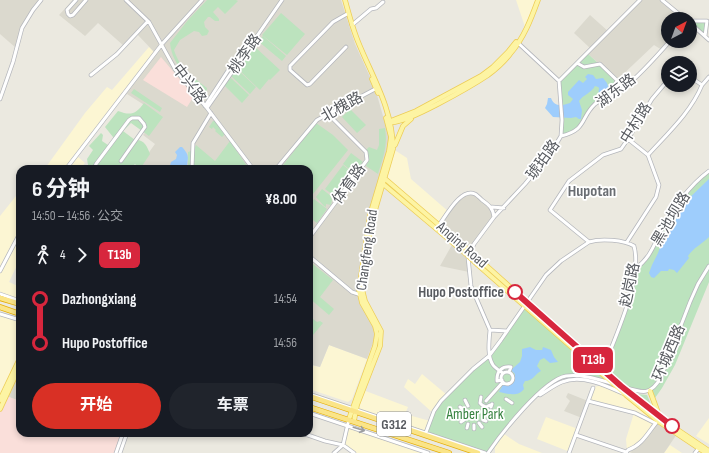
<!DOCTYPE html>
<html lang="zh">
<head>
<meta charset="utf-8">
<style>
	:root { --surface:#171b24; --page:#20242c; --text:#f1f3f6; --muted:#9ea1a6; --accent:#d93025 }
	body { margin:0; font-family:"Sofia Sans Condensed","Noto Sans SC",sans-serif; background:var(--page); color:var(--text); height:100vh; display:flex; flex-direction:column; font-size:15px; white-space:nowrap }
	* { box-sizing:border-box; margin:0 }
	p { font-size:13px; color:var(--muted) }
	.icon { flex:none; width:22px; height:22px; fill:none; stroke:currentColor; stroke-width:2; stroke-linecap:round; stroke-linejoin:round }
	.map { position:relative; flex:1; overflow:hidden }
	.details { position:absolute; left:16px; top:165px; width:297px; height:272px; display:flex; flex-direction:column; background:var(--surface); border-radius:12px; box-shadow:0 2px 6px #0003 }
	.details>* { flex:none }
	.badge { padding:0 8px; border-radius:6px; font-size:14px; line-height:26px }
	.needle { width:26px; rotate:41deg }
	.controls { position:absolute; left:661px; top:12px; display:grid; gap:8px }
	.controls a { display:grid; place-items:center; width:36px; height:36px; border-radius:50%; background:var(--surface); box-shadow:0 2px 6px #0003; font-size:20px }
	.map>.badge { position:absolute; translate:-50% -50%; box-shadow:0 0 0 2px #fff }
	.legs { display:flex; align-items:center; gap:6px; height:44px; padding:0 16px; font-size:13px }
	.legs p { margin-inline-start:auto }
	.head { display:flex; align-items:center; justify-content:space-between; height:68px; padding:0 16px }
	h1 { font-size:22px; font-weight:700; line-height:30px }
	.primary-button { display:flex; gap:8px; margin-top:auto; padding:8px 16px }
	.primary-button a { flex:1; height:46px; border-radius:24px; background:var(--accent); color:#fff; font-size:16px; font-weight:700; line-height:46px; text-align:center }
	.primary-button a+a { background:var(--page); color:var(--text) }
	ul { padding:0 16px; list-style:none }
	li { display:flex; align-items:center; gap:14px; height:44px; font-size:15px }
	li i { display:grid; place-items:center; width:6px; height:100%; margin:0 5px; background:currentColor }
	li i::after { content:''; width:10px; height:10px; margin:-5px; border:3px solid; border-radius:50%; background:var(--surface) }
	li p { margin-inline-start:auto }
	li:first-child i { background:linear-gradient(#0000 50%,currentColor 0) }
	li:last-child i { background:linear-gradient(currentColor 50%,#0000 0) }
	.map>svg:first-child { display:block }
	.commercial { fill:#fcf6d3 }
	.education { fill:#dbd9ce }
	.medical { fill:#fadfda }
	.green { fill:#bce3be }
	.water { fill:#9ecdfc }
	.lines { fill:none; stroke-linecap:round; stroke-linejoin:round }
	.minor-casing { stroke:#b5b7bc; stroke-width:4.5 }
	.major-casing { stroke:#edcd57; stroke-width:5.5 }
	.highway-casing { stroke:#e5ae06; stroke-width:6 }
	.minor { stroke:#fff; stroke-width:3 }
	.major { stroke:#fdf4a3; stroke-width:4 }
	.highway { stroke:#fae488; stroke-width:4.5 }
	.major-bridge-casing { stroke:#edcd57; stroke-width:5.5; stroke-linecap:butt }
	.major-bridge { stroke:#fdf4a3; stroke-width:4 }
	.oneway { stroke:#9b9da0 }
	.line-1-casing { stroke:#fff; stroke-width:9 }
	.line-1 { stroke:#d7263d; stroke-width:6 }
	.stop-1-dot { fill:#fff; stroke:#d7263d; stroke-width:2 }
	.labels { text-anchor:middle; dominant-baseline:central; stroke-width:3.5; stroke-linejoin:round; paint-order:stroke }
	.shield { fill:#fff; stroke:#8a8c90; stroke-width:1 }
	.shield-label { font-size:14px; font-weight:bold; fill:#585b60 }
	.street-label { font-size:15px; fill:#585b60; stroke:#fff }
	.stop-label { font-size:15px; font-weight:bold; fill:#585b60; stroke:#fff; text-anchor:end }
	.park-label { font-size:15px; fill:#36823f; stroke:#fff }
	.neighbourhood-label { font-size:16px; font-weight:bold; fill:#696d72; stroke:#fff }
</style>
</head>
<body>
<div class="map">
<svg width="709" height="453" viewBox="0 0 709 453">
	<rect width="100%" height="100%" fill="#ebe9e0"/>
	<path class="commercial" d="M516 0H536L525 27Z
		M149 47 155 53 77 156 85 163 80 169H38L42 165 46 167 85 113 107 87 112 90Z
		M393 149 407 158 411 179 449 212 439 225 385 179Z
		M20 191V259L9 282 20 287V300L0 293V216Z
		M0 314 20 320V358L0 400Z
		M329 345 367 359 352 399 348 402 309 389V365L320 367Z
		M422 374 447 395 433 413 404 387 408 379 415 384Z
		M600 385 626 395 658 421 640 443 627 451 626 439 634 413 588 401 593 388Z
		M363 390 408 407 405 414 430 421 426 433 357 409Z
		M546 417 578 429 570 452 537 439Z
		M709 418V444L696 436Z
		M348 426 423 451 422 453H354L343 445Z
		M504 434 519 444 542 453H495V447Z
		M670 445 682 453H664Z"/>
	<path class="education" d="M0 0H41L22 28 16 48 0 34Z
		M73 0H341L355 44 375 88 389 137 387 151 368 215 357 290 358 297 373 327 375 334 374 340 367 359 329 345 320 367 309 364V169H137L155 144 143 135 160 115 127 94 123 98 121 97 155 53 137 34 124 46 98 23 85 36 59 15Z
		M640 0H662L685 19H668V41H670L662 50 654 45 617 80 587 53 591 49 574 33 590 15 609 32Z
		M474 193 492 207 494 217 474 244 471 252 439 225 459 198Z
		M453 243 468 257 469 272 440 266Z
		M20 366V401L6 396Z
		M568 393 588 401 582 418 564 411 570 401 566 397Z
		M658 421 677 434 664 453H632L627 451 636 447Z"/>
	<path class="medical" d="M161 57 194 96 187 107 143 80Z
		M6 396 20 401V433H123L116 453H0V409Z"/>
	<path class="green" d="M207 0H236L238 1 225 14 218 7 213 12 219 19V21H215L210 17H208L204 22 205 27 209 31 207 35 202 36 199 32 194 31 180 40 174 50C180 69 192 76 207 88L206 95C191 77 173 69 170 43L188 20Z
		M281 13 305 34 287 55 262 35Z
		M690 21H707L705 36Z
		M263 36 286 56 282 61 258 41Z
		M253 45 280 70 270 80 269 79 260 90 237 68 246 58 243 55Z
		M587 53 625 88 595 104 579 128 561 136 562 120 559 81Z
		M237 69 256 87 250 94 231 76Z
		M231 78 249 95 242 103 224 85Z
		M134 89 162 108 160 112 131 93Z
		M144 103 163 117 149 136 131 123 123 131 135 140C144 139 147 146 150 154L140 169 135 164 130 169H86L88 165 87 159 93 150 89 146 101 133 103 135 102 141 111 147 113 144V137L105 127 118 111C131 116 136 114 144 103Z
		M350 109 366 125 357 133 342 117Z
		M213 121H215L225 134 222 137 215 131 216 130 213 127 212 129 209 127Z
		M316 123 333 135 348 150 309 199V169H280Z
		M385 128C388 146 383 158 378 174L366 166 369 159 366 150 369 147 377 150 379 145V129Z
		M230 141 249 169H188V152L194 150 196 145 215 161Z
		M351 153 363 162 354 173 343 164Z
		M343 165 354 174 336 197 325 189Z
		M709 171V282L675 365 662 388 655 398 652 390 645 392 621 386 603 369 628 302 635 269 644 262 661 230 683 195Z
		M322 189 331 196 332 200 331 205 326 204V207L324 206 316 197Z
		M314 199 327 209 317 223 309 217V206Z
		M309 261 333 280 320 297 334 309 329 315 309 298Z
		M525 306 614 384C601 381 580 374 566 376 544 380 502 435 488 453L426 433 434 411 441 401 489 356Z
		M309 316 317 322 320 321 323 323 313 335 309 331Z
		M637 394 647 395 653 409Z"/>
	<path class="water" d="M588 74 593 75 596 79 603 78 607 83 609 89 607 93 598 97 599 88 598 87 595 86C591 93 583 95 579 101L582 110 581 119H579L576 117 571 118 553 117 545 108 547 104 548 98H551C554 107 562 106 570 103L573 99 568 95V92L579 80 583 83 587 79 585 77Z
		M180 147H182C191 157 187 157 187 169H169L171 162 176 159 177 155 175 152Z
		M709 179V237C702 244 693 248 688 256L689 258 677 273 674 270 669 269 668 271H661L654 278 651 277 649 273 652 265 658 253 664 237 679 215 681 209 684 203Z
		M530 347 536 350H542L543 347 551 350 554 357 558 362 550 363 544 358 540 360 537 366 541 371C535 374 533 381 525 381L523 385 524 389C518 397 508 394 499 392L503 385H510L514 382 515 374 511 370 520 362 522 356V349Z"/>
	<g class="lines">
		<g class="minor-casing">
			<path id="minor" d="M76 0 67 10 68 14 70 16 73 15 86 0
				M126 0 149 22 175 69 207 108 253 169
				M662 0 685 19
				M690 21H707L705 36
				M690 23 709 40
				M352 25 371 9 376 8 383 2
				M517 42 559 81
				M346 47 310 84 307 85 290 70V66L333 22 347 14
				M577 63 584 67 600 64 625 88
				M91 75 117 54 148 21
				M690 77 702 85 709 77
				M611 95 617 80
				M0 99 13 62 22 28 33 10 41 0
				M205 106 244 46
				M207 108 282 0
				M561 136C587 130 580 118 595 104 604 97 616 95 625 87 641 74 656 57 670 41
				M628 139 648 155
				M66 169 162 44 202 0
				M94 169 96 164 129 120 132 118H139L144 124 145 127 121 161
				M192 169 193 143 211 113
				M276 169 317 120 377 88
				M492 207 504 208
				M439 225C446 216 461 187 475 194 477 195 480 198 482 200 489 205 493 208 494 217
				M309 238 367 160 366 152 328 114
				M627 242 656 197 659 185 648 155C668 133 691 112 702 85
				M309 256 352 292 361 295
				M635 269C650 258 653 247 661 231 672 209 690 185 709 171
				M0 271 20 233
				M0 294 20 301
				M0 314 20 320
				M490 330 471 286 468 257 474 244 494 217 525 184 550 154 561 136 562 120 559 81 640 0
				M603 369C615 337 643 279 634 246 624 240 601 238 589 242L550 210 569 181 603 155 621 149 628 139 652 99 668 80
				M501 378a6 6 0 1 1 12 0a6 6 0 1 1-12 0Z
				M503 373C500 371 495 368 493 365 487 356 489 341 490 330L507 331
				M502 380 497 381V379C497 371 502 366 511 367L509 372
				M624 387C642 393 651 396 661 377L690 302 698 284 709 266
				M309 394 485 453
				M540 395C547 391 554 385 562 382 581 374 605 385 622 393
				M481 397 480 403 482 405 486 407 490 405 491 407 492 404
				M506 399 512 403
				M465 400 468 406
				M486 401 503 382
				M588 401 635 413 655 423
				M460 407 464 410
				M309 413 428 453
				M458 415H463
				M483 420 486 421
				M461 422 464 420
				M479 423 482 427
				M474 425V429
				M467 428 468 424
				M302 433 325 441 343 445 354 453
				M425 435 434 411 441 401 473 369 489 356 501 340 546 275 561 261 589 242
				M576 435 626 452
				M116 453 123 433
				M120 453 127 433
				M334 453 343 445 349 419
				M488 453C501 434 543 380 566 376 581 374 597 379 611 383
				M569 453 593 388
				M626 453 628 450C642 445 647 434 656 423
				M695 453 699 448"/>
		</g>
		<g class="major-casing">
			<path id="major" d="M345 0C349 15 353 30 359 44 373 78 393 110 393 149L371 224 362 289 365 301 381 331 380 346 357 405 354 421
				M372 79 378 93
				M388 122 416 111 481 76 493 67 508 52 516 42
				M390 122C403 126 473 85 488 75 496 69 504 62 510 54 524 38 531 19 538 0
				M395 145 403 126 411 119
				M383 177 468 250
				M382 183 465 253
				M481 261 621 386 660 418 709 451
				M478 265 626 395 658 421 706 453
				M650 391 660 418
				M0 400 20 358
				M0 409 20 366
				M349 419 375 346 377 334 375 326 362 303 359 290 370 215 389 151 391 137 386 118"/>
		</g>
		<g class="highway-casing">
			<path id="highway" d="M0 298 20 304
				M0 307 20 314
				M309 396 478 453
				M309 407 449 453"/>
		</g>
		<use href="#minor" class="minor"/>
		<use href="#major" class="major"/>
		<use href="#highway" class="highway"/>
		<g class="major-bridge-casing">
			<path id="major-bridge" d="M468 250 481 261
				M465 253 478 265"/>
		</g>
		<use href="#major-bridge" class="major-bridge"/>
	</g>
	<defs><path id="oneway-shaft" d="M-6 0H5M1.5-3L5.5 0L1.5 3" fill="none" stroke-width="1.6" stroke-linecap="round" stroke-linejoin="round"/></defs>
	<use class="oneway" href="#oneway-shaft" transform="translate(359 429) rotate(18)"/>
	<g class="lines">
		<g class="line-1-casing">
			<path id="line-1" d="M515 292 621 386 672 426"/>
		</g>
		<use href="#line-1" class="line-1"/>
	</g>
	<g class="stop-1-dot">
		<circle cx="515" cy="292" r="7"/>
		<circle cx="672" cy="426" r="7"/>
	</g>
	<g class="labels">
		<rect class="shield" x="377" y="412" width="34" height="24" rx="3"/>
		<g class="shield-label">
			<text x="394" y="424">G312</text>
		</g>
		<g class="street-label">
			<text transform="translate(245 54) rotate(-55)">桃李路</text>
			<text transform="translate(189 84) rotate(53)">中兴路</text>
			<text transform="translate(616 91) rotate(-37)">湖东路</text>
			<text transform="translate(342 107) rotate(-29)">北槐路</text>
			<text transform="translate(636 123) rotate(-58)">中村路</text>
			<text transform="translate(543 160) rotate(-54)">琥珀路</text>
			<text transform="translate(349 184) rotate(-54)">体育路</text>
			<text transform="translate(671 219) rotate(-59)">黑池坝路</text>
			<text transform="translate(462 245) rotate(41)">Anqing Road</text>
			<text transform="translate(367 250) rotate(-82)">Changfeng Road</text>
			<text transform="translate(630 285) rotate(-78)">赵岗路</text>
			<text transform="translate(669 353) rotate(-67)">环城西路</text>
		</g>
		<g class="stop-label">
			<text x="504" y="292">Hupo Postoffice</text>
		</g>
		<g class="park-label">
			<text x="475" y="414">Amber Park</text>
		</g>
		<g class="neighbourhood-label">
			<text x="592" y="191">Hupotan</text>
		</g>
	</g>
</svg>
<div class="controls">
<a><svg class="needle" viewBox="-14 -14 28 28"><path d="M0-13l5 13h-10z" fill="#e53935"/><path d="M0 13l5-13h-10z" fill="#9ea1a6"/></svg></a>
<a><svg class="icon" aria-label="layers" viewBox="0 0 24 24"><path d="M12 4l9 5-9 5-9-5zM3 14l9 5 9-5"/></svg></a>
</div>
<b class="badge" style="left:593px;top:360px;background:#d7263d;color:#fff">T13b</b>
<section class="details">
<div class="head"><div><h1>6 分钟</h1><p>14:50 – 14:56 · 公交</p></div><b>¥8.00</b></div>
<div class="legs"><svg class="icon" aria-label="walk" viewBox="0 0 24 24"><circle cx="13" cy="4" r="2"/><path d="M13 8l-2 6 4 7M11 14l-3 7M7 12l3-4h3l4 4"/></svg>4<svg class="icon" aria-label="forward" viewBox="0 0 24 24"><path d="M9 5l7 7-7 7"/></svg><b class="badge" style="background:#d7263d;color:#fff">T13b</b></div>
<ul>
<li><i style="color:#d7263d"></i><b>Dazhongxiang</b><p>14:54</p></li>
<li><i style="color:#d7263d"></i><b>Hupo Postoffice</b><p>14:56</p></li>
</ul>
<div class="primary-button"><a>开始</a><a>车票</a></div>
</section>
</div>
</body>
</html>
